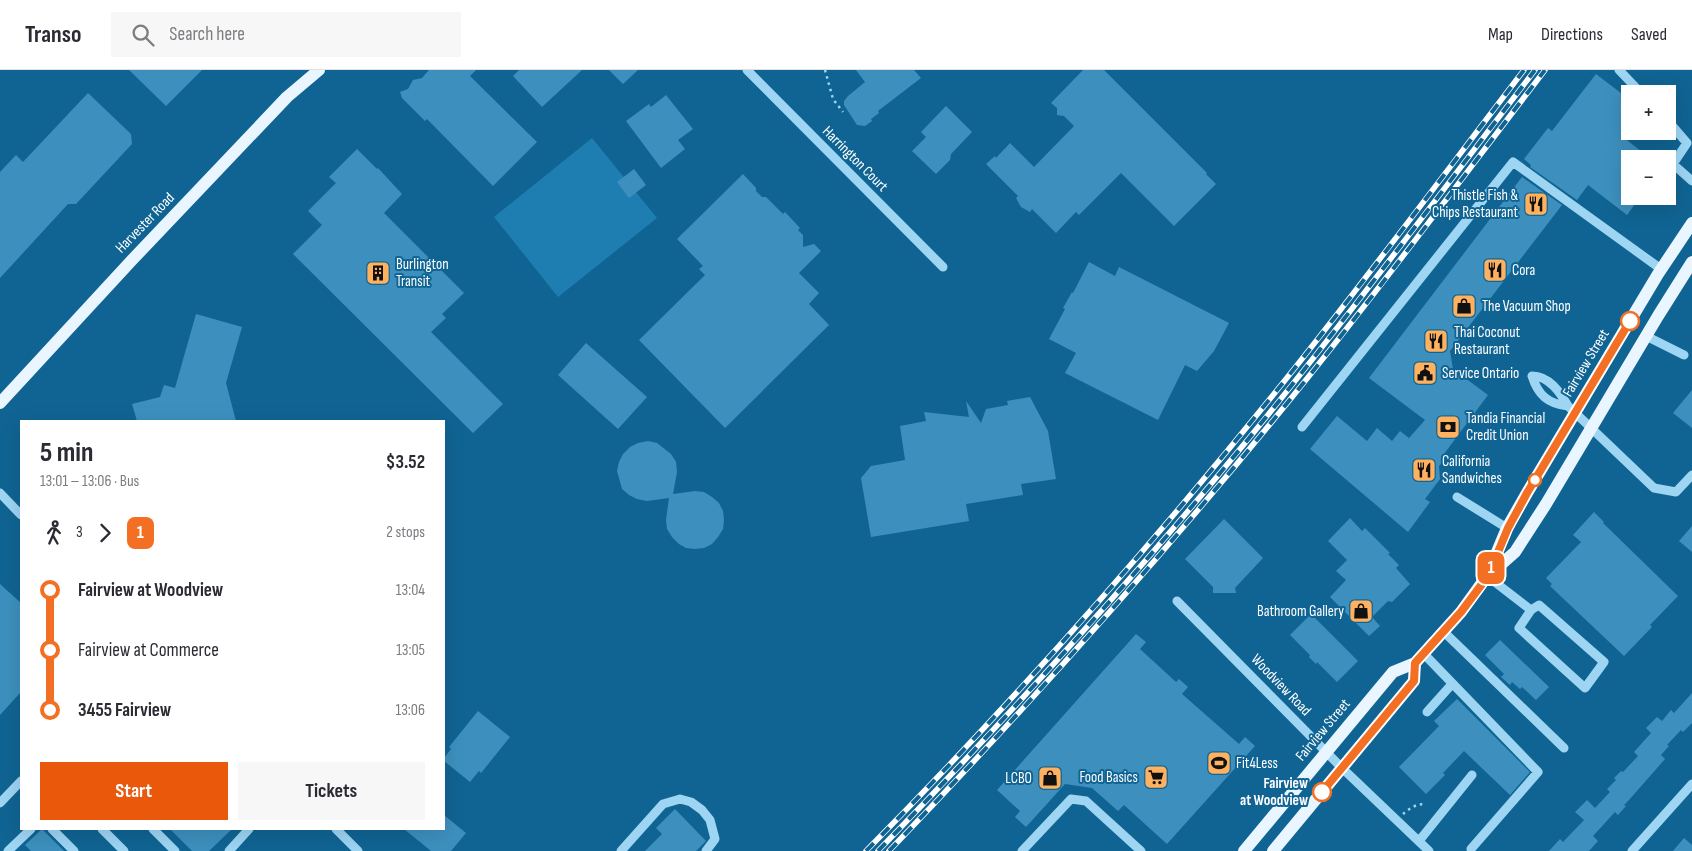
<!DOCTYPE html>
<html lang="en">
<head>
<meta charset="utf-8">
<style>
	:root { --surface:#fff; --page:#f7f7f7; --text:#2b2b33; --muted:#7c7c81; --line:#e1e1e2; --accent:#ea580c }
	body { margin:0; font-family:"Sofia Sans Condensed",sans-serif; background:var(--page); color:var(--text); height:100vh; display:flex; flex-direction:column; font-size:19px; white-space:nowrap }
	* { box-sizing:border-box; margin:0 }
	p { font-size:16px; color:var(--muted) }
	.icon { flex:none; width:28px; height:28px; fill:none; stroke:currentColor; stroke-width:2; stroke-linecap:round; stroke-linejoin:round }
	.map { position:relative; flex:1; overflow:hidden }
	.sheet { position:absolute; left:20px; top:350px; width:425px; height:410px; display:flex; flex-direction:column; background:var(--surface); border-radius:0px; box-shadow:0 5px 20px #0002 }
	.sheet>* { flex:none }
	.badge { padding:0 10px; border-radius:8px; font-size:18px; line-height:32px }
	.controls { position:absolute; left:1621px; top:15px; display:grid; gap:10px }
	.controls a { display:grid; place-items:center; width:55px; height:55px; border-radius:0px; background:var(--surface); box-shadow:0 5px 20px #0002; font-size:25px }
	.map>.badge { position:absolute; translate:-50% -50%; box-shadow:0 0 0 2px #fff }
	.legs { display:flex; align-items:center; gap:8px; height:55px; padding:0 20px; font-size:16px }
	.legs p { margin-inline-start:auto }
	.headline { display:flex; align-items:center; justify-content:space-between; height:85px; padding:0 20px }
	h1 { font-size:28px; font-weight:700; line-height:38px }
	.primary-button { display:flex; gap:10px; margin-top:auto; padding:10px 20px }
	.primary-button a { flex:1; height:58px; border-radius:0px; background:var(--accent); color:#fff; font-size:20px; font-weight:700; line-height:58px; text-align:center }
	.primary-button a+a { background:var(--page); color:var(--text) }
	ul { padding:0 20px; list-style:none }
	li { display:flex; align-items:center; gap:18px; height:60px; font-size:19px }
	li i { display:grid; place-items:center; width:8px; height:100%; margin:0 6px; background:currentColor }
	li i::after { content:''; width:12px; height:12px; margin:-6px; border:4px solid; border-radius:50%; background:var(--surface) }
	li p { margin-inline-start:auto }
	li:first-child i { background:linear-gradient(#0000 50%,currentColor 0) }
	li:last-child i { background:linear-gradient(currentColor 50%,#0000 0) }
	header { display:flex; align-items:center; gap:30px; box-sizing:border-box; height:70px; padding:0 25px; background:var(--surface); border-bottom:1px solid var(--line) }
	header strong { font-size:24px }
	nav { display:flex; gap:28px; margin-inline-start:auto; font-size:18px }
	.search { width:350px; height:45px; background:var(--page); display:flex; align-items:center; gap:12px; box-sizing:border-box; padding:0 18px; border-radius:0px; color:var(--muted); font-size:19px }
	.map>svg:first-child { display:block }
	.green { fill:#1e7eb1 }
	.building { fill:#3d90be }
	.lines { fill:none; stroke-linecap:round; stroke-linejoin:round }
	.path { stroke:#9dd5f3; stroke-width:2.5; stroke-dasharray:2.5 4; stroke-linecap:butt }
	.minor { stroke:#9dd5f3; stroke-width:9 }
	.major { stroke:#e9f6ff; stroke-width:12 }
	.rail-casing { stroke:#fff; stroke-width:5.5 }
	.rail { stroke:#106493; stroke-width:4; stroke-dasharray:11; stroke-linecap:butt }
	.line-1-casing { stroke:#fff; stroke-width:11 }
	.line-1 { stroke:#f26f23; stroke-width:8 }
	.stop-1-dot { fill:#fff; stroke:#f26f23; stroke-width:2.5 }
	.labels { text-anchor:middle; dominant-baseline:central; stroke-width:4; stroke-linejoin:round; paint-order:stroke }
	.street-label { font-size:15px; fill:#fff; stroke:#106493 }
	.poi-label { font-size:15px; fill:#fff; stroke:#106493; text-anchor:start }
	.stop-label { font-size:15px; font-weight:bold; fill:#fff; stroke:#106493; text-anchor:end }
</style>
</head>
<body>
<header>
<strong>Transo</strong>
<div class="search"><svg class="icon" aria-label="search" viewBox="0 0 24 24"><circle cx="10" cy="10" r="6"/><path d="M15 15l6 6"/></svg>Search here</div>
<nav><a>Map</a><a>Directions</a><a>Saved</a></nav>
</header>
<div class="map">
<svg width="1692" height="781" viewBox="0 0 1692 781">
	<rect width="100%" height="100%" fill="#106493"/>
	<path class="green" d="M592 68 657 148 558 227 494 147Z"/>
	<path class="building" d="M129 0H202L166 36Z
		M429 0H476L470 6 537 72 493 116 427 49 425 51 402 28 400 22 408 19 413 10 422 8Z
		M519 0H582L542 37 513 6Z
		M609 0H638L623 14Z
		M856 0H914L921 8 878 41 879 43 871 49 872 51 865 56 857 55 844 35V31L848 26 865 12Z
		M1083 0H1104L1207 103 1206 104 1216 114 1174 156 1121 103 1079 145 1076 142 1056 163 1032 139 1030 142 1021 137 1016 128 1018 126 986 94 995 86 996 88 1010 73 1034 97 1074 56 1064 46 1057 45V38L1051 33Z
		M1596 4 1630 30V57L1623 67 1651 89H1630V126H1641L1627 145 1588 115 1577 130 1530 97 1531 95 1524 89 1548 58 1552 61Z
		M88 23 131 64 132 74 76 134H68L0 208V102L16 85 23 92Z
		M666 25 693 59 678 70 685 79 661 98 626 51 649 34 651 37Z
		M946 36 972 62 951 84 950 90 936 104 912 81 926 67 921 62Z
		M357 79 377 99 378 98 402 124 384 143 464 223 442 244 446 248 431 262 503 334 473 363 293 184 322 155 308 141 336 113 329 107Z
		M634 99 646 115 629 128 617 112Z
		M743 104 756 118V121L762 127H766L783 144 785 142 800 158 798 160 803 165V177L814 174 821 181 799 203 819 223 809 234 829 255 725 358 639 270 705 205 699 199 703 196 677 169Z
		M1522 107 1562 135 1450 281 1453 299 1488 325 1444 384 1447 386 1439 396 1440 409 1425 429 1430 432 1408 462 1310 379 1337 346 1367 371 1377 358 1392 371 1400 361 1409 368 1425 350 1369 308Z
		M1089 192 1115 206 1119 197 1229 253 1214 281 1197 301 1185 295 1158 350 1065 303 1076 283 1049 269 1065 239 1063 238 1072 222 1073 223Z
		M196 244 242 257 226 313 236 351H137L132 334 160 327 164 315 175 318Z
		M586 273 647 327 618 359 558 305Z
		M1692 320V358L1673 343Z
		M1030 327 1048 361 1056 409 1021 414 1023 425 966 434 969 451 871 467 861 408 871 396 905 390 900 356 926 351 924 342 969 347 966 331 981 353 986 339 1008 335 1007 331Z
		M648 371 657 373 671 384 676 392 677 402 673 424 695 421 704 422 712 427 719 433 723 441 724 450 723 459 718 467 712 474 704 478 695 479 686 478 679 474 672 467 667 459 666 450 669 428 647 431 637 429 629 425 622 419 617 401 619 392 623 384 630 377 638 373Z
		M1594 442 1604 452 1603 453 1678 526 1650 555 1652 557 1624 586 1550 516 1552 514 1546 508 1581 472 1573 465Z
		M1350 448 1362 461 1365 458 1390 483 1388 484 1399 495 1396 498 1410 514 1392 532 1388 531 1372 547 1380 556 1369 566 1330 527 1346 510 1336 501 1347 490 1328 471Z
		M1224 449 1263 488 1235 518 1236 523H1213V517L1185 489Z
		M1692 456V482L1679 471Z
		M0 514 21 533V622L0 645Z
		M1311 544 1358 591 1337 612 1317 592 1316 594 1309 587 1310 585 1290 565Z
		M1136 564 1146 572 1140 579 1176 612 1179 609 1188 617 1182 624 1239 674 1245 667 1255 676 1167 774 1124 735 1118 741 1092 718 1065 714 1026 757 1015 747 1020 741 997 720Z
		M1500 570 1549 617 1536 630 1522 617 1520 619 1512 612 1510 615 1501 607 1504 604 1485 585Z
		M1692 623V653L1683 662 1681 660 1667 675 1669 676 1661 685 1665 689 1629 730 1624 735 1626 736 1618 745 1615 742 1593 766 1598 771 1589 781H1549L1560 769 1563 772 1584 750 1575 742 1587 730 1595 738 1610 722 1607 719 1616 710 1614 708 1621 701 1623 702 1638 686 1634 682 1651 663 1646 658 1657 647 1662 651 1671 640 1674 643Z
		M1457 629 1530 702 1510 725 1464 681 1443 703 1445 705 1426 724 1399 697 1439 656 1434 651Z
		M478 641 510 667 481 703 479 701 470 712 444 691V688L451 679 449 677Z
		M675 739 706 771 696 781H645L662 764 656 758Z
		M444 745 466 763 451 781H431L404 759H444Z
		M42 759 64 781H31L25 775Z
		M170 759H232L209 781H192Z
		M1684 768 1692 775V781H1673Z"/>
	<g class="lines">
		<path class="path" d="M825 0 833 29 843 42
			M1403 744C1409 739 1418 732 1426 735"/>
		<path class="minor" d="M747 0 943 197
			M1619 0 1642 24
			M1668 51 1687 73 1673 94 1692 111
			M1646 266 1684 285
			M1568 336C1548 334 1538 325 1532 306 1549 306 1560 322 1568 336L1654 418 1676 422 1692 405
			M1302 357 1513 92 1661 199
			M0 423 21 445
			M1457 427 1507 458
			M1487 506 1531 540 1519 558 1585 618 1604 592 1539 535 1531 540
			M1177 531 1342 698 1429 781
			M1444 562 1564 678
			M1424 584 1538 702 1471 779
			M1427 642 1452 614
			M0 733 21 711
			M52 759 74 781
			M102 759 124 781
			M153 759 175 781
			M336 759 358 781
			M1419 771 1472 705
			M8 781 31 759
			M229 781 249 759
			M621 781 663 734 680 729 691 732 702 740 710 750 715 769 706 781
			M1022 781 1071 729 1086 731 1141 781
			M1632 781 1692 714"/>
		<path class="major" d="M0 333 132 190 287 27 319 0
			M1489 505 1515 482 1546 434 1658 246 1692 192
			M1244 781 1393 602 1415 593 1461 542 1487 506 1507 458 1527 423 1658 204 1692 153
			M1273 781 1414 611 1415 593"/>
		<g class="rail-casing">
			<path id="rail" d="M866 781C1014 631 1154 473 1286 309 1367 208 1445 103 1524 0
				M878 781C1005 650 1129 514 1245 373 1345 251 1439 125 1535 0
				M889 781C1031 633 1168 480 1297 321 1382 216 1463 107 1545 0"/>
		</g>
		<use href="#rail" class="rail"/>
	</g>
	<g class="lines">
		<g class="line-1-casing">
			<path id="line-1" d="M1322 722 1414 611 1415 593 1461 542 1488 506 1508 458 1527 423 1630 251"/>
		</g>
		<use href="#line-1" class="line-1"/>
	</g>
	<defs>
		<g id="restaurant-square" transform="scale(1.25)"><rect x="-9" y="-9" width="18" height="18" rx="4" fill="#ffb15f" stroke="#106493"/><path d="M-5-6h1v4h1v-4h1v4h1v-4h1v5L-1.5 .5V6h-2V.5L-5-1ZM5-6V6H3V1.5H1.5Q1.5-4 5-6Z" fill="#111"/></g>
		<g id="building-square" transform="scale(1.25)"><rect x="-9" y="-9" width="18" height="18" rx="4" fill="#ffb15f" stroke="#106493"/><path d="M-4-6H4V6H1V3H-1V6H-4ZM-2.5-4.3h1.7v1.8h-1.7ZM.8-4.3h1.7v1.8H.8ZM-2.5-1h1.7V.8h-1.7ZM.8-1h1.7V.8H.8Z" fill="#111"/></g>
		<g id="shop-square" transform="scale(1.25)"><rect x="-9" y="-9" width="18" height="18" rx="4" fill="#ffb15f" stroke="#106493"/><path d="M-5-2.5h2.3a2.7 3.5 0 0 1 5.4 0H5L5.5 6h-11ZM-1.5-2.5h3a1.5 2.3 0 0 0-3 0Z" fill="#111"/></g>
		<g id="civic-square" transform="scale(1.25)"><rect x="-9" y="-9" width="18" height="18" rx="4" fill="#ffb15f" stroke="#106493"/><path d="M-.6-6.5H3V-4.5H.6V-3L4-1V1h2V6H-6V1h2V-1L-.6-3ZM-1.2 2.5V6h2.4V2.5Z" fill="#111"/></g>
		<g id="bank-square" transform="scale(1.25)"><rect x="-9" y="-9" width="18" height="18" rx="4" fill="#ffb15f" stroke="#106493"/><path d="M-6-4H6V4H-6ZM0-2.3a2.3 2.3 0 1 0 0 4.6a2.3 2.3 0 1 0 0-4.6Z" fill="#111"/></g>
		<g id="stadium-square" transform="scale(1.25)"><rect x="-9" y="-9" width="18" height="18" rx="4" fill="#ffb15f" stroke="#106493"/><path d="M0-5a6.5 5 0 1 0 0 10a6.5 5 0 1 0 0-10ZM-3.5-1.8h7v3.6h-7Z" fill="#111"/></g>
		<g id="supermarket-square" transform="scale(1.25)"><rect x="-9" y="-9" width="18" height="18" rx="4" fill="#ffb15f" stroke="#106493"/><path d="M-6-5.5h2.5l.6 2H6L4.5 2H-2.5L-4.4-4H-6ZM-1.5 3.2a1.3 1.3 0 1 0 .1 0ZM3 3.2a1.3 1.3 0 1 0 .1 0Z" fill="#111"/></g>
	</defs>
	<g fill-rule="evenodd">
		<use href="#restaurant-square" x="1536" y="134"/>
		<use href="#restaurant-square" x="1495" y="200"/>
		<use href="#building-square" x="378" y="203"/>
		<use href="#shop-square" x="1464" y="236"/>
		<use href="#restaurant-square" x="1436" y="271"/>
		<use href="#civic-square" x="1425" y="303"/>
		<use href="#bank-square" x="1448" y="357"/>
		<use href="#restaurant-square" x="1424" y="400"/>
		<use href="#shop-square" x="1361" y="541"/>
		<use href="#stadium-square" x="1219" y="693"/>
		<use href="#supermarket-square" x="1156" y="707"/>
		<use href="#shop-square" x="1050" y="708"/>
	</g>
	<g class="stop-1-dot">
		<circle cx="1630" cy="251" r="9"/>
		<circle cx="1535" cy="410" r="6"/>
		<circle cx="1322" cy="722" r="9"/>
	</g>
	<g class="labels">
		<g class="street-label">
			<text transform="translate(855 89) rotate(45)">Harrington Court</text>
			<text transform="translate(145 153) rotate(-46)">Harvester Road</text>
			<text transform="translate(1586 293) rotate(-59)">Fairview Street</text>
			<text transform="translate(1281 615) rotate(46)">Woodview Road</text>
			<text transform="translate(1323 660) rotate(-50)">Fairview Street</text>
		</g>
		<g class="poi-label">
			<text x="1518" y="125" text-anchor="end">Thistle Fish &amp;<tspan x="1518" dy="17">Chips Restaurant</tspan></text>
			<text x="396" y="194">Burlington<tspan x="396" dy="17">Transit</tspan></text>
			<text x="1512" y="200">Cora</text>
			<text x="1482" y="236">The Vacuum Shop</text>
			<text x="1454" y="262">Thai Coconut<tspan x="1454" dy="17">Restaurant</tspan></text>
			<text x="1442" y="303">Service Ontario</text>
			<text x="1466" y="348">Tandia Financial<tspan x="1466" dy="17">Credit Union</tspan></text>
			<text x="1442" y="391">California<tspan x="1442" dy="17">Sandwiches</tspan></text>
			<text x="1344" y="541" text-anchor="end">Bathroom Gallery</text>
			<text x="1236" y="693">Fit4Less</text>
			<text x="1138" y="707" text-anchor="end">Food Basics</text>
			<text x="1032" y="708" text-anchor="end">LCBO</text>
		</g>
		<g class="stop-label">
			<text x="1308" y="713">Fairview<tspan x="1308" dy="17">at Woodview</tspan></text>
		</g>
	</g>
</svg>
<div class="controls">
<a>+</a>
<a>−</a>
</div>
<b class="badge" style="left:1491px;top:498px;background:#f26f23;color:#fff">1</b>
<section class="sheet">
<div class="headline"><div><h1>5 min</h1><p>13:01 – 13:06 · Bus</p></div><b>$3.52</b></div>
<div class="legs"><svg class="icon" aria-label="walk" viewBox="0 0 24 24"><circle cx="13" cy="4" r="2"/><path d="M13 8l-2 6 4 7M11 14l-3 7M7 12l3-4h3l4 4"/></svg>3<svg class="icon" aria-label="forward" viewBox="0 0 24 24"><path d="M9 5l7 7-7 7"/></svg><b class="badge" style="background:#f26f23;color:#fff">1</b><p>2 stops</p></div>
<ul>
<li><i style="color:#f26f23"></i><b>Fairview at Woodview</b><p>13:04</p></li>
<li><i style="color:#f26f23"></i><span>Fairview at Commerce</span><p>13:05</p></li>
<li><i style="color:#f26f23"></i><b>3455 Fairview</b><p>13:06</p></li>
</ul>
<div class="primary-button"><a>Start</a><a>Tickets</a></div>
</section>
</div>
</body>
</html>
